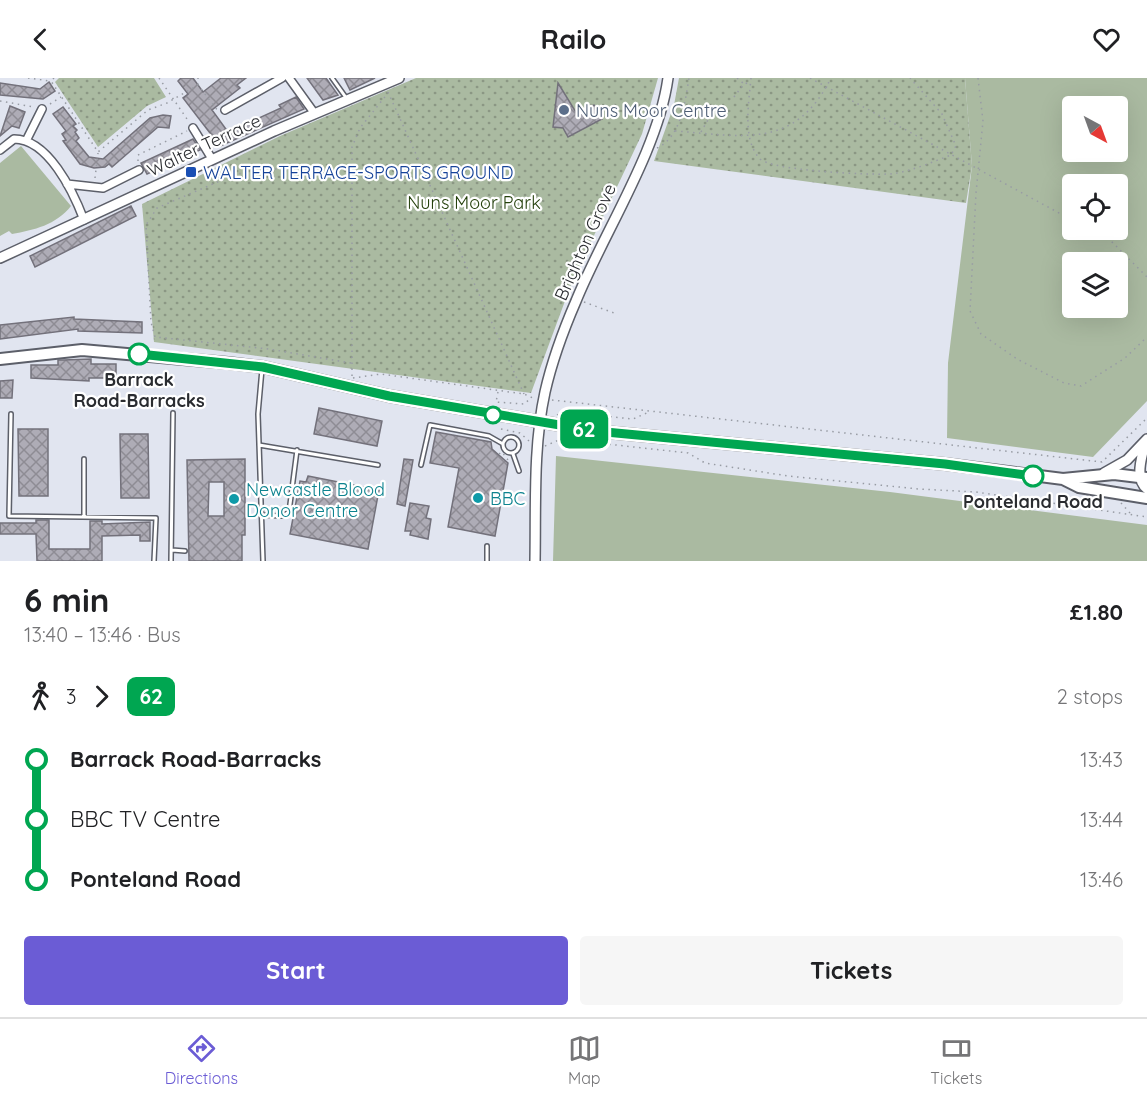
<!DOCTYPE html>
<html lang="en">
<head>
<meta charset="utf-8">
<style>
	:root { --surface:#fff; --page:#f6f6f6; --text:#202124; --muted:#757577; --line:#e0e0e0; --accent:#6b5cd5 }
	body { margin:0; font-family:Quicksand,sans-serif; background:var(--page); color:var(--text); height:100vh; display:flex; flex-direction:column; font-size:22px; white-space:nowrap }
	* { box-sizing:border-box; margin:0 }
	p { font-size:20px; color:var(--muted) }
	.icon { flex:none; width:33px; height:33px; fill:none; stroke:currentColor; stroke-width:2; stroke-linecap:round; stroke-linejoin:round }
	.map { position:relative; height:483px; overflow:hidden }
	.panel { display:flex; flex-direction:column; background:var(--surface); flex:1 }
	.panel>* { flex:none }
	.badge { padding:0 12px; border-radius:9px; font-size:21px; line-height:39px }
	.needle { width:39px; rotate:139deg }
	.fabs { position:absolute; left:1062px; top:18px; display:grid; gap:12px }
	.fabs a { display:grid; place-items:center; width:66px; height:66px; border-radius:6px; background:var(--surface); box-shadow:0 6px 24px #0002; font-size:30px }
	.map>.badge { position:absolute; translate:-50% -50%; box-shadow:0 0 0 3px #fff }
	.legs { display:flex; align-items:center; gap:9px; height:66px; padding:0 24px; font-size:20px }
	.legs p { margin-inline-start:auto }
	.summary { display:flex; align-items:center; justify-content:space-between; height:102px; padding:0 24px }
	h1 { font-size:33px; font-weight:700; line-height:45px }
	.cta { display:flex; gap:12px; margin-top:auto; padding:12px 24px }
	.cta a { flex:1; height:69px; border-radius:6px; background:var(--accent); color:#fff; font-size:24px; font-weight:700; line-height:69px; text-align:center }
	.cta a+a { background:var(--page); color:var(--text) }
	ul { padding:0 24px; list-style:none }
	li { display:flex; align-items:center; gap:21px; height:60px; font-size:22px }
	li i { display:grid; place-items:center; width:9px; height:100%; margin:0 8px; background:currentColor }
	li i::after { content:''; width:15px; height:15px; margin:-8px; border:4px solid; border-radius:50%; background:var(--surface) }
	li p { margin-inline-start:auto }
	li:first-child i { background:linear-gradient(#0000 50%,currentColor 0) }
	li:last-child i { background:linear-gradient(currentColor 50%,#0000 0) }
	header { display:flex; justify-content:space-between; align-items:center; height:78px; padding:0 24px; background:var(--surface); font-size:27px; font-weight:700 }
	.tab-bar { display:flex; justify-content:space-around; align-items:center; height:84px; border-top:2px solid var(--line); background:var(--surface); font-size:16px; color:var(--muted) }
	.tab-bar a { display:grid; justify-items:center; gap:3px }
	.tab-bar .selected { color:var(--accent) }
	.map>svg:first-child { display:block }
	.green { fill:#aabaa1; fill-rule:evenodd }
	.park { fill:url(#park-dots) }
	.building { fill:url(#building-cross-hatch); stroke:#73717b; stroke-width:1.5; fill-rule:evenodd }
	.lines { fill:none; stroke-linecap:round; stroke-linejoin:round }
	.lane-casing { stroke:#5c5f69; stroke-width:6 }
	.street-casing { stroke:#5c5f69; stroke-width:10 }
	.secondary-casing { stroke:#5c5f69; stroke-width:12 }
	.primary-casing { stroke:#5c5f69; stroke-width:14 }
	.path { stroke:#989ca4; stroke-width:1.5; stroke-dasharray:1.5 4.5; stroke-linecap:butt }
	.lane { stroke:#fff; stroke-width:3 }
	.street { stroke:#fff; stroke-width:7 }
	.secondary { stroke:#fff; stroke-width:9 }
	.primary { stroke:#fff; stroke-width:10 }
	.line-1-casing { stroke:#fff; stroke-width:14 }
	.line-1 { stroke:#00a651; stroke-width:9 }
	.service-dot { fill:#5c6f8a; stroke:#fff; stroke-width:2 }
	.transit-dot { fill:#1a4fb4; stroke:#fff; stroke-width:2 }
	.stop-1-dot { fill:#fff; stroke:#00a651; stroke-width:3 }
	.culture-dot { fill:#0f9aa8; stroke:#fff; stroke-width:2 }
	.labels { text-anchor:middle; dominant-baseline:central; stroke-width:4.5; stroke-linejoin:round; paint-order:stroke }
	.service-label { font-size:18px; fill:#4e5e75; stroke:#fff; text-anchor:start }
	.street-label { font-size:18px; fill:#2a2c30; stroke:#fff }
	.transit-label { font-size:18px; fill:#164399; stroke:#fff; text-anchor:start }
	.park-label { font-size:18px; fill:#24400b; stroke:#fff }
	.stop-label { font-size:18px; font-weight:bold; fill:#2a2c30; stroke:#fff }
	.culture-label { font-size:18px; fill:#0d838f; stroke:#fff; text-anchor:start }
</style>
</head>
<body>
<header><svg class="icon" aria-label="back" viewBox="0 0 24 24"><path d="M15 5l-7 7 7 7"/></svg>Railo<svg class="icon" aria-label="heart" viewBox="0 0 24 24"><path d="M12 20l-8-8c-3-5 5-10 8-4 3-6 11-1 8 4z"/></svg></header>
<div class="map">
<svg width="1147" height="483" viewBox="0 0 1147 483">
	<defs>
		<pattern id="park-dots" width="8" height="8" patternUnits="userSpaceOnUse" patternTransform="scale(1.5)"><rect width="8" height="8" fill="#aabaa1"/><path d="M2 2h.1M6 6h.1" fill="none" stroke="#8b9784" stroke-width="1.8" stroke-linecap="round"/></pattern>
		<pattern id="building-cross-hatch" width="8" height="8" patternUnits="userSpaceOnUse" patternTransform="scale(1.5)"><rect width="8" height="8" fill="#aeacb6"/><path d="M0 0l8 8M0 8l8-8" fill="none" stroke="#8e8c94"/></pattern>
	</defs>
	<rect width="100%" height="100%" fill="#e1e5f0"/>
	<path class="green" d="M965 0H1147V323L1093 379 947 360 948 285 972 88ZM1072 28H1118V74H1072ZM1072 106H1118V152H1072ZM1072 184H1118V230H1072Z
		M21 68 71 128C56 147 34 152 12 156L9 153 0 158V85Z
		M556 378 890 414 1147 447V483H553Z"/>
	<path class="park" d="M59 0H154L166 19 147 28 98 69 55 4Z
		M416 0H658L642 56 572 204 531 315 154 264 142 126 280 58Z
		M679 0H965L972 88 966 125 654 83 674 27Z"/>
	<path class="building" d="M181 0H193L203 14 221 0H246L237 7 240 10 212 32 228 54 281 30 279 27 296 19 304 31 220 68 183 20 188 16 178 3Z
		M307 0H326L338 17 323 22Z
		M344 0H375L350 12Z
		M49 4 55 13 43 21 0 17V5L40 11Z
		M558 5 577 36 594 27 602 41 568 59 563 50 553 49Z
		M10 28 25 34 19 50 12 48 0 58Z
		M63 29 76 46 73 48 77 52 75 54 79 60 76 63 89 79 103 81 150 40 163 37 171 38 169 50 158 49 112 89 109 86 105 89 94 90 80 86 63 63 66 62 62 56 66 53 53 36Z
		M193 61 200 72 147 96 141 85Z
		M131 128 136 138 35 189 30 178Z
		M74 239V241L142 244V255L78 253V251L0 261V247Z
		M91 281V286H116V300H89V303L31 300V287H58V282H63Z
		M13 302 12 320H0V303Z
		M319 330 382 343 377 368 314 356Z
		M18 351H48V418H19Z
		M436 354 491 364 492 371 508 385 495 458 448 449 459 390 430 385Z
		M120 356H148L149 420H121Z
		M245 381V457H242V483H189L187 382ZM209 404H224V438H208Z
		M404 381 413 382 405 428 397 426Z
		M308 398 379 412 368 471 290 456 300 403 306 404Z
		M410 425 429 428 426 440 431 441 428 461 410 457 411 453H405Z
		M36 442H49V471H90V443H102V446L150 444V463H140V457L102 458V483H37L36 456H0V445H36Z"/>
	<g class="lines">
		<g class="lane-casing">
			<path id="lane" d="M332 0 347 21
				M262 291 258 336 263 483
				M11 336 9 438 156 440 154 483
				M503 367a8 8 0 1 1 16 0a8 8 0 1 1-16 0Z
				M259 367 378 387
				M513 376 519 393
				M421 387 430 347 489 358 503 366
				M262 437 283 438 289 434 297 372
				M84 439V381
				M172 472 185 473
				M171 483 173 335
				M487 483V468"/>
		</g>
		<g class="street-casing">
			<path id="street" d="M289 0 315 36
				M225 32 282 0
				M193 50 212 81
				M27 61 42 31
				M0 72 14 61C48 61 73 113 84 142
				M67 106 103 110 139 92"/>
		</g>
		<g class="secondary-casing">
			<path id="secondary" d="M0 180 274 53 399 0
				M1146 363C1142 377 1134 401 1147 411
				M1104 395 1127 382 1147 361
				M535 483C536 427 533 369 545 314 552 283 563 253 576 223 604 154 658 73 668 0"/>
		</g>
		<g class="primary-casing">
			<path id="primary" d="M0 281 82 272 228 285 263 289 389 318 595 353 945 386 1063 401 1114 396 1147 400
				M1063 401 1079 409 1147 420"/>
		</g>
		<path class="path" d="M28 0 50 3
			M54 0 51 3 98 74 148 32 167 25 198 7 218 33
			M159 0 189 44
			M737 0 743 5
			M751 0C749 24 742 60 759 80 769 93 870 97 890 96 910 94 932 84 951 77L956 68 942 36 910 0
			M810 0 1072 142
			M978 0 983 43 976 115 970 233 981 256 1017 281 1064 305 1081 308 1125 280 1147 259
			M198 7V0
			M388 14 524 316
			M734 19 743 7 749 4
			M0 23 34 29
			M50 26 61 19
			M675 53C743 58 795 72 831 0
			M701 54 709 40 718 34
			M657 70C681 59 685 24 689 0
			M138 83V77L187 53
			M95 100 98 75
			M1091 152 1110 162 1147 199
			M584 224 614 235
			M351 285 269 271 155 259 151 244 146 147 157 130 236 96 275 91H353
			M352 298V69L360 50 388 15
			M353 300 381 296 524 316 535 321
			M498 314 496 324 524 326 530 321
			M552 322 1102 384 1147 340
			M557 337 564 334 633 341 649 334
			M501 351 520 355 529 363
			M545 368 561 361 643 370 688 375 705 385 788 398 919 411 976 414 1147 439
			M499 376 502 374 508 382
			M1121 425 1130 435"/>
		<use href="#lane" class="lane"/>
		<use href="#street" class="street"/>
		<use href="#secondary" class="secondary"/>
		<use href="#primary" class="primary"/>
	</g>
	<g class="lines">
		<g class="line-1-casing">
			<path id="line-1" d="M139 276 263 289 389 318 595 353 945 386 1033 398"/>
		</g>
		<use href="#line-1" class="line-1"/>
	</g>
	<circle class="service-dot" cx="564" cy="32" r="6"/>
	<rect class="transit-dot" x="185" y="88" width="12" height="12" rx="3"/>
	<g class="stop-1-dot">
		<circle cx="139" cy="276" r="10"/>
		<circle cx="493" cy="337" r="8"/>
		<circle cx="1033" cy="398" r="10"/>
	</g>
	<g class="culture-dot">
		<circle cx="478" cy="420" r="6"/>
		<circle cx="234" cy="421" r="6"/>
	</g>
	<g class="labels">
		<g class="service-label">
			<text x="576" y="32">Nuns Moor Centre</text>
		</g>
		<g class="street-label">
			<text transform="translate(204 67) rotate(-25)">Walter Terrace</text>
			<text transform="translate(585 164) rotate(-66)">Brighton Grove</text>
		</g>
		<g class="transit-label">
			<text x="203" y="94">WALTER TERRACE-SPORTS GROUND</text>
		</g>
		<g class="park-label">
			<text x="474" y="124">Nuns Moor Park</text>
		</g>
		<g class="stop-label">
			<text x="139" y="301">Barrack<tspan x="139" dy="21">Road-Barracks</tspan></text>
			<text x="1033" y="423">Ponteland Road</text>
		</g>
		<g class="culture-label">
			<text x="246" y="411">Newcastle Blood<tspan x="246" dy="21">Donor Centre</tspan></text>
			<text x="490" y="420">BBC</text>
		</g>
	</g>
</svg>
<div class="fabs">
<a><svg class="needle" viewBox="-14 -14 28 28"><path d="M0-13l5 13h-10z" fill="#e53935"/><path d="M0 13l5-13h-10z" fill="#757577"/></svg></a>
<a><svg class="icon" aria-label="locate" viewBox="0 0 24 24"><circle cx="12" cy="12" r="6"/><path d="M12 2v4M12 18v4M2 12h4M18 12h4"/></svg></a>
<a><svg class="icon" aria-label="layers" viewBox="0 0 24 24"><path d="M12 4l9 5-9 5-9-5zM3 14l9 5 9-5"/></svg></a>
</div>
<b class="badge" style="left:584px;top:351px;background:#00a651;color:#fff">62</b>
</div>
<section class="panel">
<div class="summary"><div><h1>6 min</h1><p>13:40 – 13:46 · Bus</p></div><b>£1.80</b></div>
<div class="legs"><svg class="icon" aria-label="walk" viewBox="0 0 24 24"><circle cx="13" cy="4" r="2"/><path d="M13 8l-2 6 4 7M11 14l-3 7M7 12l3-4h3l4 4"/></svg>3<svg class="icon" aria-label="forward" viewBox="0 0 24 24"><path d="M9 5l7 7-7 7"/></svg><b class="badge" style="background:#00a651;color:#fff">62</b><p>2 stops</p></div>
<ul>
<li><i style="color:#00a651"></i><b>Barrack Road-Barracks</b><p>13:43</p></li>
<li><i style="color:#00a651"></i><span>BBC TV Centre</span><p>13:44</p></li>
<li><i style="color:#00a651"></i><b>Ponteland Road</b><p>13:46</p></li>
</ul>
<div class="cta"><a>Start</a><a>Tickets</a></div>
</section>
<nav class="tab-bar">
<a class="selected"><svg class="icon" aria-label="directions" viewBox="0 0 24 24"><path d="M12 3l9 9-9 9-9-9zM9 14v-3h6M13 9l2 2-2 2"/></svg>Directions</a>
<a><svg class="icon" aria-label="map" viewBox="0 0 24 24"><path d="M3 6l6-2 6 2 6-2v14l-6 2-6-2-6 2zM9 4v14M15 6v14"/></svg>Map</a>
<a><svg class="icon" aria-label="tickets" viewBox="0 0 24 24"><path d="M3 7h18v10H3zM15 7v10"/></svg>Tickets</a>
</nav>
</body>
</html>
